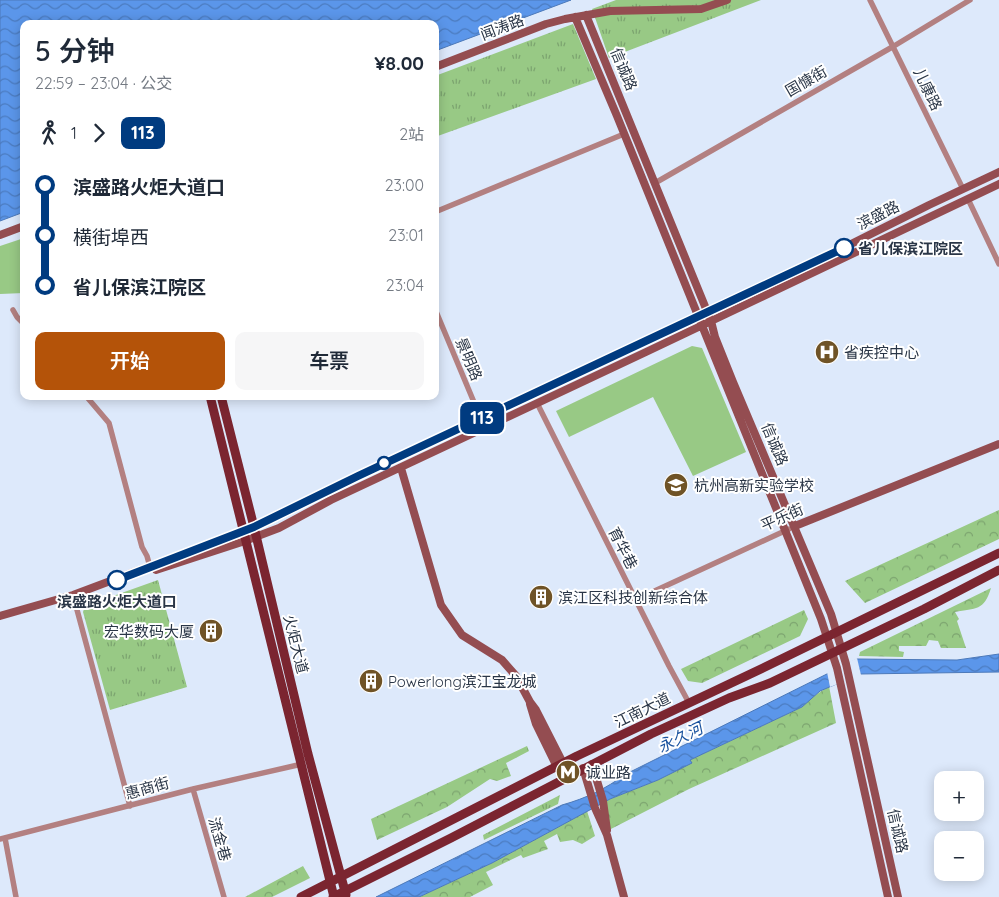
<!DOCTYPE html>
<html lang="zh">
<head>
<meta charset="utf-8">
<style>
	:root { --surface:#fff; --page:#f6f6f7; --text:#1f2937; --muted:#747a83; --accent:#b45309 }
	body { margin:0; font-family:Quicksand,"Noto Sans SC",sans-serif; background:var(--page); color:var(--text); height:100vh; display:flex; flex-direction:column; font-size:19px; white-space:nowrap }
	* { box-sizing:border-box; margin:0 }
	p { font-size:16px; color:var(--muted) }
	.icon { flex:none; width:28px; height:28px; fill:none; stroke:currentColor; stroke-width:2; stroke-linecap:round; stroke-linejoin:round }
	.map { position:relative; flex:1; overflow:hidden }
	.details { position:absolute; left:20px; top:20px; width:419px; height:380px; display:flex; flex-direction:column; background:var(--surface); border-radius:10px; box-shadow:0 2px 12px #0003 }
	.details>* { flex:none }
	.badge { padding:0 10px; border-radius:8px; font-size:18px; line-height:32px }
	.tools { position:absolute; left:934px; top:771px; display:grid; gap:10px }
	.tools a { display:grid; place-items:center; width:50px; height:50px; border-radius:10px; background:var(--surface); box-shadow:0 2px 12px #0003; font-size:25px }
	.map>.badge { position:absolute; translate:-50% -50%; box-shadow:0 0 0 2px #fff }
	.legs { display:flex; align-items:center; gap:8px; height:55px; padding:0 15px; font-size:16px }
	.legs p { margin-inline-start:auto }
	.summary { display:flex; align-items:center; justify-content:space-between; height:85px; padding:0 15px }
	h1 { font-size:28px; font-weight:600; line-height:38px }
	.button { display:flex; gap:10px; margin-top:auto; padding:10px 15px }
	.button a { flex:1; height:58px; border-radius:10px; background:var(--accent); color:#fff; font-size:20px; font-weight:600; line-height:58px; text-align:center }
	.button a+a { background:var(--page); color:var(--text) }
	ul { padding:0 15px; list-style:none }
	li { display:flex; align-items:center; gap:18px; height:50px; font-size:19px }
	li i { display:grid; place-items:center; width:8px; height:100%; margin:0 6px; background:currentColor }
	li i::after { content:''; width:12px; height:12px; margin:-6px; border:4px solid; border-radius:50%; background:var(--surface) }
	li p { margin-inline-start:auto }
	li:first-child i { background:linear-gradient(#0000 50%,currentColor 0) }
	li:last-child i { background:linear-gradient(currentColor 50%,#0000 0) }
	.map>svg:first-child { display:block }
	.grass { fill:url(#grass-tufts) }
	.forest { fill:url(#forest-crowns) }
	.park { fill:#98c985 }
	.water { fill:url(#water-waves); stroke:#4c79b9 }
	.pier { fill:#dde9fb }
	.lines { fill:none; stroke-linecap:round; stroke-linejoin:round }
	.street { stroke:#b38081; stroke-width:5.5 }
	.secondary { stroke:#944d51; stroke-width:8 }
	.primary { stroke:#7b2530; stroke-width:9 }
	.line-1-casing { stroke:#fff; stroke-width:11 }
	.line-1 { stroke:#003b80; stroke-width:8 }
	.stop-1-dot { fill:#fff; stroke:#003b80; stroke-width:2.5 }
	.labels { text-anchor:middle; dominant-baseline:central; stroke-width:4; stroke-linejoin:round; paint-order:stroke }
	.street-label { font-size:15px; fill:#2a3647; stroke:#fff }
	.stop-label { font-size:15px; font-weight:bold; fill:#2a3647; stroke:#fff; text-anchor:start }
	.poi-label { font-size:15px; fill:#2a3647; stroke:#fff; text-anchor:start }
	.water-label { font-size:16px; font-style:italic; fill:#1a539f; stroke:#fff }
</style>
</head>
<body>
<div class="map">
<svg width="999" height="897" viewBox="0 0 999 897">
	<defs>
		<pattern id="grass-tufts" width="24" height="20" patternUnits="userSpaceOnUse" patternTransform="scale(1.25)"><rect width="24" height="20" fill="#98c985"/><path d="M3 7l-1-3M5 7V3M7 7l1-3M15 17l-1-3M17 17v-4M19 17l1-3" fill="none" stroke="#7ca46f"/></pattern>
		<pattern id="forest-crowns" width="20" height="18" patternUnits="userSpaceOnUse" patternTransform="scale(1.25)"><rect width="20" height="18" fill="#98c985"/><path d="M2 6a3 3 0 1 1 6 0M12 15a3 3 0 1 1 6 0" fill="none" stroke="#7ca46f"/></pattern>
		<pattern id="water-waves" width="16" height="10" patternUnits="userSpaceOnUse" patternTransform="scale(1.25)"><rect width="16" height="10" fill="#5b96ea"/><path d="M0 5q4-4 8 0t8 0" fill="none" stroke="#4b7bbf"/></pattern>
	</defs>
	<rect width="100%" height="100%" fill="#dde9fb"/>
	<path class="grass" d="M616 0H761L609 58 592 9Z
		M573 24 596 79 435 137V76Z
		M158 580 187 687 110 710 83 612 85 606Z
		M560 795 558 804 484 840 483 835Z"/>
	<path class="forest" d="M999 510V539L865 603 845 581Z
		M991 588C984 611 976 608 955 612L959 619 957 621 966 648H941L938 641 929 640 926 646H899V651L904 652 903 657 859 656 860 652Z
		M804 610 808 619 800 636 702 683 688 681 681 669Z
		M829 686 836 723 689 789 609 830 605 801 658 780 691 763 690 760 802 707 811 698Z
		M527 746 529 751 506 763 511 776 497 781 490 779 447 807 377 840 371 819Z
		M587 811 595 836 582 844 573 840 560 842 557 834 544 841 548 849 523 858 521 855 486 872 493 885 470 897H419L492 863Z
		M303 866 310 878 272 897H245Z"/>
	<path class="park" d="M24 238V293L0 294V246Z
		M692 346 702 348 746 452 693 476 653 397 569 437 556 411Z"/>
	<path class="water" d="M0 0H571L435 51V24H24V212L0 221Z
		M999 654V672L860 674 820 691 802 707 690 760 692 763 658 780 610 799 492 863 419 897H376L562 805C587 798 605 789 626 774L857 659 957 660Z"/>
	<path class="pier" d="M857 658 861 675 830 687 827 672Z"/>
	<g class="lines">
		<path class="street" d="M870 0 963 189
			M655 183 894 46 970 0
			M968 199 999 264
			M435 212 624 134
			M435 309 481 419
			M13 310 17 317 24 324
			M86 396 109 423 142 547 147 556 150 567
			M537 403 669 666 689 703
			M73 595 130 806
			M635 600 789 529
			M193 789 224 897
			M5 838 16 897
			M0 839 193 789 302 764"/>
		<path class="secondary" d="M586 15 711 321 715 337 733 382 831 614 846 664 898 897
			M575 17 617 116 821 619 837 668 888 897
			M435 67 546 24 565 19 610 11 701 9 727 0
			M0 235 24 226
			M401 468 441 605 462 635 502 660 516 676 530 702 536 710 563 763
			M795 526 999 444
			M156 570 245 541 279 528 331 500 646 352 999 184
			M0 616 73 595 254 527 357 476 837 251 929 205 999 172
			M530 704 536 724 557 767
			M592 764 603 801 607 830
			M583 768 595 808 607 835 624 897"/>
		<path class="primary" d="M210 396 334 897
			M221 396 254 527 308 754 346 895
			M301 897 577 756 763 668 999 553
			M333 897 451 838 651 734 729 698 770 683 924 609 999 570"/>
	</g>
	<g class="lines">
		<g class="line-1-casing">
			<path id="line-1" d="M117 580 254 527 358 476 844 248"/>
		</g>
		<use href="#line-1" class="line-1"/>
	</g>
	<defs>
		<g id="hospital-disc" transform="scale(1.25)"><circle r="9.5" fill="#6f5326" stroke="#fff"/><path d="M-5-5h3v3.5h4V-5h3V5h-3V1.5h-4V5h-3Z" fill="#fff"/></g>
		<g id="school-disc" transform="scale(1.25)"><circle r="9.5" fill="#6f5326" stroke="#fff"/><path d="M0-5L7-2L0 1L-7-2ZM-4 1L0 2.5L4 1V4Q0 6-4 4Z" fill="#fff"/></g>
		<g id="building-disc" transform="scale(1.25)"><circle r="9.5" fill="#6f5326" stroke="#fff"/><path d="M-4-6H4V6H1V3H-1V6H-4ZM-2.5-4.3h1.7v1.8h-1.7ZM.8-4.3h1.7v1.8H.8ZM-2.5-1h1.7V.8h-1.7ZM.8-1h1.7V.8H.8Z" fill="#fff"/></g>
		<g id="metro-disc" transform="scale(1.25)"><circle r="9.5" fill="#6f5326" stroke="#fff"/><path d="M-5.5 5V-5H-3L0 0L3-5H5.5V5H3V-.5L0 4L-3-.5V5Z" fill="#fff"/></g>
	</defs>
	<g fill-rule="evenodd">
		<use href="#hospital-disc" x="827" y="352"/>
		<use href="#school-disc" x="676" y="485"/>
		<use href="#building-disc" x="541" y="597"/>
		<use href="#building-disc" x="211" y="631"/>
		<use href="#building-disc" x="371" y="681"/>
		<use href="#metro-disc" x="568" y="772"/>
	</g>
	<g class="stop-1-dot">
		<circle cx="844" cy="248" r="9"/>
		<circle cx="384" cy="463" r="6"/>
		<circle cx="117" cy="580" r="9"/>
	</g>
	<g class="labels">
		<g class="street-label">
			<text transform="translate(502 27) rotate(-21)">闻涛路</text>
			<text transform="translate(624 69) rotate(67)">信诚路</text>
			<text transform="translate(806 81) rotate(-30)">国慷街</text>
			<text transform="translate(928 89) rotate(64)">儿康路</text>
			<text transform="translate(878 215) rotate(-27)">滨盛路</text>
			<text transform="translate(469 359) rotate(67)">景明路</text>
			<text transform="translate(775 444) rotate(67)">信诚路</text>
			<text transform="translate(782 517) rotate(-24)">平乐街</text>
			<text transform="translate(623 548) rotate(63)">育华巷</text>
			<text transform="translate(296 644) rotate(76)">火炬大道</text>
			<text transform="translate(642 710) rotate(-26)">江南大道</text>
			<text transform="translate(147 788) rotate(-15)">惠商街</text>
			<text transform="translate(898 831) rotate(77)">信诚路</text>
			<text transform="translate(220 839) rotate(74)">流金巷</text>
		</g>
		<g class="stop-label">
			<text x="858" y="248">省儿保滨江院区</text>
			<text x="117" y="601" text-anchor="middle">滨盛路火炬大道口</text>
		</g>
		<g class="poi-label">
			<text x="844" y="352">省疾控中心</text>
			<text x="694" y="485">杭州高新实验学校</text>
			<text x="558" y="597">滨江区科技创新综合体</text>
			<text x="194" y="631" text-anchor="end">宏华数码大厦</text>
			<text x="388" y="681">Powerlong滨江宝龙城</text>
			<text x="586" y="772">诚业路</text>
		</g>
		<g class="water-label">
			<text transform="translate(680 737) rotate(-26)">永久河</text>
		</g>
	</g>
</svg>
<div class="tools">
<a>+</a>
<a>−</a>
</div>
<b class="badge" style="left:482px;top:418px;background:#003b80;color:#fff">113</b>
<section class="details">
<div class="summary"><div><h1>5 分钟</h1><p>22:59 – 23:04 · 公交</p></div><b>¥8.00</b></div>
<div class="legs"><svg class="icon" aria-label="walk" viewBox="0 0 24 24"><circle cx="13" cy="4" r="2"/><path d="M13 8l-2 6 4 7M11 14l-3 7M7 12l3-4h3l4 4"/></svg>1<svg class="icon" aria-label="forward" viewBox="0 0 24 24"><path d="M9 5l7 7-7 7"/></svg><b class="badge" style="background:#003b80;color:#fff">113</b><p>2站</p></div>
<ul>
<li><i style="color:#003b80"></i><b>滨盛路火炬大道口</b><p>23:00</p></li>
<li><i style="color:#003b80"></i><span>横街埠西</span><p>23:01</p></li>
<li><i style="color:#003b80"></i><b>省儿保滨江院区</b><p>23:04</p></li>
</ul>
<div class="button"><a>开始</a><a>车票</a></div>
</section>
</div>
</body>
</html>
